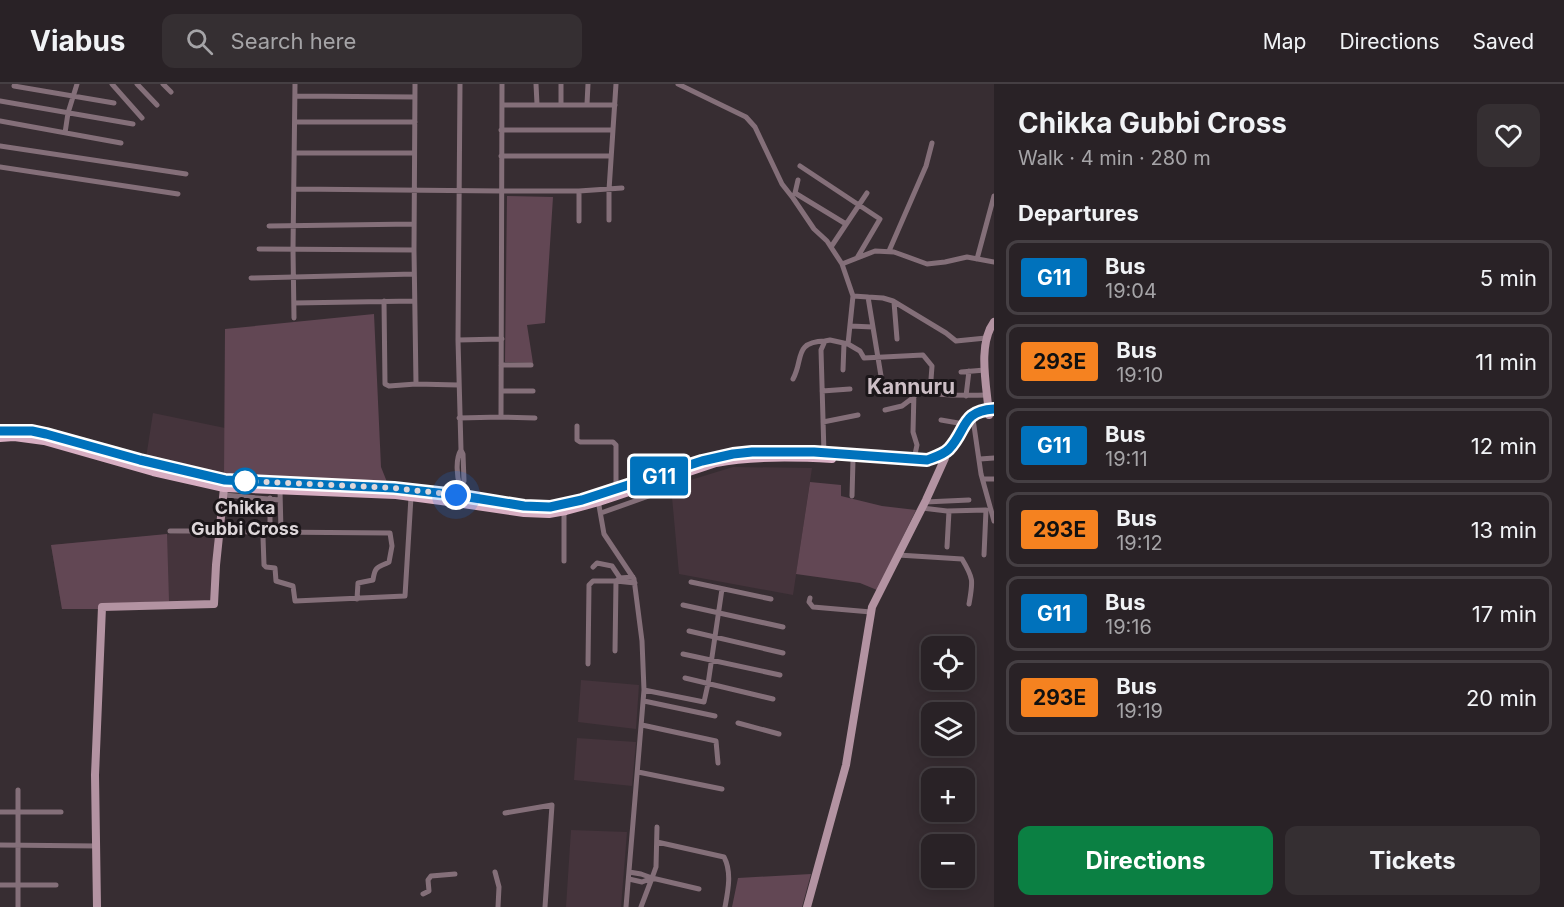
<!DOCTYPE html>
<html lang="en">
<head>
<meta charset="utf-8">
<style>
	:root { --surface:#292226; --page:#352f32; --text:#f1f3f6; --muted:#a5a4a7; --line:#453f43; --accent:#0b8043 }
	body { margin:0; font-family:Inter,sans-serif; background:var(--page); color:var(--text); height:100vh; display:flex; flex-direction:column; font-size:22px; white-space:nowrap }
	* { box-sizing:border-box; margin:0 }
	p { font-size:20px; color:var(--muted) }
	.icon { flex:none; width:33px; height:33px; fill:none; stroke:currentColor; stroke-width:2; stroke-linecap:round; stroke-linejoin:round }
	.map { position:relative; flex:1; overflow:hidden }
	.details { display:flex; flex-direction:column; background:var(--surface); width:570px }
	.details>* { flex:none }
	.badge { padding:0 12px; border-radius:4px; font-size:21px; line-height:39px }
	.buttons { position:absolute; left:921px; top:552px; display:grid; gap:12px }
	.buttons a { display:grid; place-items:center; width:54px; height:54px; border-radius:12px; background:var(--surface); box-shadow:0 3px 15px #0003,0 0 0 2px var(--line); font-size:30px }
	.you { position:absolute; width:30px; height:30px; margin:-15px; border:4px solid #fff; border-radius:50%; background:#1a73e8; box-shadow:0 0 0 9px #1a73e833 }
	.map>.badge { position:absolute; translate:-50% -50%; box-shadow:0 0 0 3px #fff }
	h2 { padding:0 24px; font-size:22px; line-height:54px }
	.round { display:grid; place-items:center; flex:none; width:63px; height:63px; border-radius:12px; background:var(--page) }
	.head { display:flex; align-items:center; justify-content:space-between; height:102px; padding:0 24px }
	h1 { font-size:28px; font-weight:700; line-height:45px }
	.primary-button { display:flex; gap:12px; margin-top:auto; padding:12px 24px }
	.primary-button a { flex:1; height:69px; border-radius:12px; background:var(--accent); color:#fff; font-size:24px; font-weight:700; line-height:69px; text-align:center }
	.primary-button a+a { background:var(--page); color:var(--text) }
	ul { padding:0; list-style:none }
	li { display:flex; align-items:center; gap:18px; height:75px; margin:0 12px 9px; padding:0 12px; border:3px solid var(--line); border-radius:12px }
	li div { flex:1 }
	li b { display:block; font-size:22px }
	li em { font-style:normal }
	li .badge { min-width:66px; font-weight:700; text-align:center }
	header { display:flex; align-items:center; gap:36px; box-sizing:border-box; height:84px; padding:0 30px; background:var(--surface); border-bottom:2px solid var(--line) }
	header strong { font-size:28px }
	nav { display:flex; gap:33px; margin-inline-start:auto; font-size:21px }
	.search { width:420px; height:54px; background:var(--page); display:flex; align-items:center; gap:15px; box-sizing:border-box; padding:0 21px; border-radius:12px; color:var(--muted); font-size:22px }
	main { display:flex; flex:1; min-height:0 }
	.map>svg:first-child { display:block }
	.built { fill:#45343c }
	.green { fill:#624754 }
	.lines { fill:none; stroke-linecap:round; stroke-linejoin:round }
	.street { stroke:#846f79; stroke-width:5 }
	.secondary { stroke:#b393a2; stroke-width:8 }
	.primary { stroke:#d7aec2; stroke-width:8 }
	.line-casing { stroke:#fff; stroke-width:14 }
	.line { stroke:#0072bc; stroke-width:9 }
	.walk { stroke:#ddd6d9; stroke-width:6; stroke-dasharray:0 10.8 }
	.stop-dot { fill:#fff; stroke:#0072bc; stroke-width:3 }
	.labels { text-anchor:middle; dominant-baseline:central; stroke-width:6; stroke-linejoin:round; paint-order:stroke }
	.stop-label { font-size:18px; font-weight:bold; fill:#ddd6d9; stroke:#1b1619 }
	.quarter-label { font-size:21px; font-weight:bold; fill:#cdbfc6; stroke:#1b1619 }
</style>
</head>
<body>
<header>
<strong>Viabus</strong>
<div class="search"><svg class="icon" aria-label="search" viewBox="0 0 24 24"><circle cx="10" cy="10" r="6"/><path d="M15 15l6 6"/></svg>Search here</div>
<nav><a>Map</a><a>Directions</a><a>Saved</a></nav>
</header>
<main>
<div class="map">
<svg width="994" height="823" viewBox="0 0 994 823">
	<rect width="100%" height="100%" fill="#372d32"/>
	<path class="built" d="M153 329 225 344 224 391 146 374Z
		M733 383 812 384 793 511 679 490 671 402Z
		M215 446 211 516 100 520V525H62L51 461Z
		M581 596 639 601 636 645 578 638Z
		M577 654 636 658 632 702 574 696Z
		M571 746 627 748 621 823H566Z"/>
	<path class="green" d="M507 112 553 113 545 239 527 241 533 279 505 278Z
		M374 230 381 383 387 398 224 391 225 245Z
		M810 398 841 401V412L882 422 916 426 877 506 860 499 796 490Z
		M167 450 169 517 100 520V525H62L51 461Z
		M811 790 802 823H732L738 794Z"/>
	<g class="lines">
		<path class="street" d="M112 0 142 34
			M137 0 157 21
			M163 0 171 8
			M415 0 414 166 416 300 458 301
			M460 0 458 256 461 366
			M536 0 537 20
			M678 0 746 33 755 43 782 100 793 114 814 145 827 157 842 180 875 167 894 168 927 180 945 178 967 173 994 178
			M14 2 114 19
			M295 12 415 13
			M0 17 133 40
			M587 20 588 0
			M502 21H615
			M561 21V0
			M0 37 121 59
			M295 38H415
			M501 46H613
			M65 49 68 29 77 0
			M0 62 186 90
			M295 69H414
			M501 72H611
			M800 82 880 135 857 174
			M0 83 178 110
			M294 105 501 107H579L622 104
			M579 107V137
			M795 109 846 140
			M795 109 798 96
			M609 136V106L616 0
			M269 142 414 140
			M831 163 867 109
			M259 165 414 166
			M889 167 926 82 932 59
			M977 175 994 112
			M251 194 414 190
			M853 212 883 214 893 217 946 249 956 257 986 254
			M868 213 882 298 885 301C912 311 958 312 987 311
			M384 217 385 300 389 302 416 300
			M894 218 897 255
			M294 219 414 217
			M294 234 293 165 295 0
			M850 242 873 243
			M458 256 502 255
			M848 260 860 267 864 274 923 271 932 282 930 309
			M501 281H531
			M843 286 844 259
			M961 288 985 286
			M793 295C804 275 793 258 825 257
			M501 307H533
			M822 307 850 305
			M966 312 969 287
			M885 326 902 322 914 313
			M501 333 535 334
			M459 334 501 333 502 0
			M973 335 981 390 994 437
			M941 336 964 340
			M823 338 858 331
			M577 342V356L580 358H613L616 361V406
			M824 370 821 266 825 257 830 256 848 260 853 212 842 180
			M914 375 917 361 913 348 914 307
			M980 375 994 374
			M983 395H994
			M280 406 281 448
			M224 411 280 416
			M459 412 460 403 464 397 463 370 461 366C455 375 457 393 460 403
			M852 412 853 376
			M270 414V448
			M598 416 604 450 634 495 642 557 644 606 626 823
			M925 418 969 416
			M922 424 947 427 986 426 984 471
			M564 428V477
			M601 429 660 408
			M170 447H234L265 449
			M947 463 949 427
			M898 471 962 475C974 495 973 497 969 520
			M593 483 597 479 612 482 620 494
			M633 493 620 494 616 497 635 499
			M691 498 771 515
			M810 514 809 518 813 523 871 528
			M357 515 358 499 373 496C375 481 378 484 389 478L392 462 390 449 267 448 263 453 264 481 266 483 275 484 276 497 293 502 295 517 405 512 411 413
			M683 521 783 543
			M689 547 783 569
			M683 570 780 591
			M588 580 589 501 593 497H616L615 567
			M685 594 773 615
			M644 606 704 618 708 600 722 505
			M644 617 715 632
			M738 639 779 650
			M642 641 716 657 718 679
			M638 688 722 705
			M18 706V823
			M0 728H61
			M505 729 552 721 545 823
			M657 758 724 773C732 788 728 807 725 823
			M0 761 97 762
			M495 788 499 803 498 823
			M629 788 641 790 652 794 699 805
			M652 794 656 783 657 743
			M629 795 642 798 652 794 641 823
			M0 801H56
			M423 810 429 807 428 796 431 792 455 790"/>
		<path class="secondary" d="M989 331C987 303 977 261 994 238
			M97 823 95 691 102 523 214 520 216 481 224 404
			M807 823 846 681 872 523 926 416 945 374 944 369"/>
		<path class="primary" d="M0 347H32L46 350 140 376 225 396 394 404 456 411 524 422 550 423 566 420 597 412 714 374 733 370 752 368H814L927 376C935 373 943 371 949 365 967 345 961 327 994 325
			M0 354 14 353 44 357 153 388 224 404 396 411 456 419 524 429 549 430 566 427 599 418 716 379C750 372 797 373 832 375"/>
	</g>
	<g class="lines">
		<g class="line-casing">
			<path id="line" d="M0 347H32L46 350 140 376 225 396 394 404 456 411 524 422 550 423 582 416 702 377 733 370 752 368H814L927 376C935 373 943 371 949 365 967 346 961 327 994 325"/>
		</g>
		<use href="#line" class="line"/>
		<path class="walk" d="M245 397 394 404 456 411"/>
	</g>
	<circle class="stop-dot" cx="245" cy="397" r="12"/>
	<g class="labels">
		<g class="stop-label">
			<text x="245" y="423">Chikka<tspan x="245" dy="21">Gubbi Cross</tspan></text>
		</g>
		<g class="quarter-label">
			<text x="911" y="302">Kannuru</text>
		</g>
	</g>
</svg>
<div class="buttons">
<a><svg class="icon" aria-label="locate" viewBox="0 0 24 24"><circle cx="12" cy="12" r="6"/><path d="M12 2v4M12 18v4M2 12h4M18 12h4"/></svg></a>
<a><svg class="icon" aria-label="layers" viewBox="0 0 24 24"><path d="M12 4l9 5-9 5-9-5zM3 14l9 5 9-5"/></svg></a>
<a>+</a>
<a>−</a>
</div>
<div class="you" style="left:456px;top:411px"></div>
<b class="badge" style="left:659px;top:392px;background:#0072bc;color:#fff">G11</b>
</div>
<section class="details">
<div class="head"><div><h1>Chikka Gubbi Cross</h1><p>Walk · 4 min · 280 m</p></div><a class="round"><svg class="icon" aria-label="heart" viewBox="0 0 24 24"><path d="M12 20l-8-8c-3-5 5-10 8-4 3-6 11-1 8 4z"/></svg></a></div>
<h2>Departures</h2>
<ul>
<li><span class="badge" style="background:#0072bc;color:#fff">G11</span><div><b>Bus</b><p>19:04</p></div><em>5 min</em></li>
<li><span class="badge" style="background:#f58220;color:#111">293E</span><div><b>Bus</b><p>19:10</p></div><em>11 min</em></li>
<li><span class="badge" style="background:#0072bc;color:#fff">G11</span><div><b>Bus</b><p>19:11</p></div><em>12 min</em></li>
<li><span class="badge" style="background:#f58220;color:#111">293E</span><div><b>Bus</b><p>19:12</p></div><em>13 min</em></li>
<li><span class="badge" style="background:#0072bc;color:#fff">G11</span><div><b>Bus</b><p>19:16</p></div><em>17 min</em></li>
<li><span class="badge" style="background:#f58220;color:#111">293E</span><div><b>Bus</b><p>19:19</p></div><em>20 min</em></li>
</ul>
<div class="primary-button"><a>Directions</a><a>Tickets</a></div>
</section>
</main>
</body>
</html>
